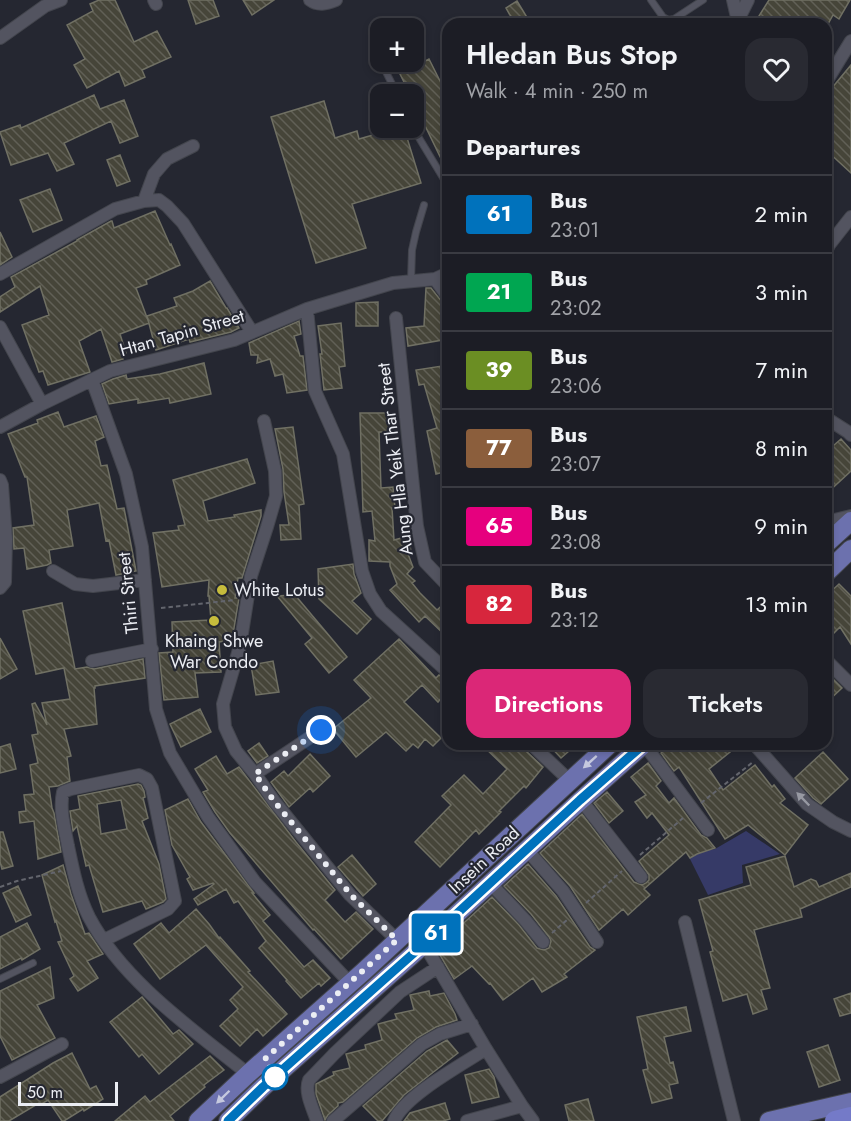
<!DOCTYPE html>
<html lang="en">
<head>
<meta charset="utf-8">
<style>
	:root { --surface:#1c1d25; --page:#292a32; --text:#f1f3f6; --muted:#a0a2a7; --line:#3a3b42; --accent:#db2777 }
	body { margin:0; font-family:Jost,sans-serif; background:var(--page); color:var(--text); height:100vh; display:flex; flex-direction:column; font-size:22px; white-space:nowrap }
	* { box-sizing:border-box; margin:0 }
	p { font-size:20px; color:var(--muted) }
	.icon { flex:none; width:33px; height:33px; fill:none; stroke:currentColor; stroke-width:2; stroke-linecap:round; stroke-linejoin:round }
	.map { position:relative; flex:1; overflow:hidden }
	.drawer { position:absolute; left:442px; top:18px; width:390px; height:732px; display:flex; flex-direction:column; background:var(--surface); border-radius:18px; box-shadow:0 3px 9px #0003,0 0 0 2px var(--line) }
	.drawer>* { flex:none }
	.badge { padding:0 12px; border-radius:4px; font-size:21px; line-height:39px }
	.fabs { position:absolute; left:370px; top:18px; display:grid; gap:12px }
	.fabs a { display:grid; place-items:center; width:54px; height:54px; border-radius:12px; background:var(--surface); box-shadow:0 3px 9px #0003,0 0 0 2px var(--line); font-size:30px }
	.scale { position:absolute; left:18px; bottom:15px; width:100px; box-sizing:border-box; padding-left:6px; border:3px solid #ebedf3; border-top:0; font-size:16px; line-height:21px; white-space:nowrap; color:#ebedf3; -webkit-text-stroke:4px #252731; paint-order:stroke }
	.you { position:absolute; width:30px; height:30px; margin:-15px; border:4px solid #fff; border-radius:50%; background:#1a73e8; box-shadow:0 0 0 9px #1a73e833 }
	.map>.badge { position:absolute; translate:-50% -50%; box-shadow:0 0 0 3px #fff }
	h2 { padding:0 24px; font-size:22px; line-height:54px }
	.round { display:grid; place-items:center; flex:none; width:63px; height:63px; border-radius:18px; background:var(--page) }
	.headline { display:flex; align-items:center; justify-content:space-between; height:102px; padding:0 24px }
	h1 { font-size:28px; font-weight:600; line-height:45px }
	.action { display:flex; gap:12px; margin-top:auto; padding:12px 24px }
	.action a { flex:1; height:69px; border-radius:18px; background:var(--accent); color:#fff; font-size:24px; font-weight:600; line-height:69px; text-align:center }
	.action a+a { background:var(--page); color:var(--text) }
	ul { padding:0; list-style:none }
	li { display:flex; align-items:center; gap:18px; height:78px; padding:0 24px; border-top:2px solid var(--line) }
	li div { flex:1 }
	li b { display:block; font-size:22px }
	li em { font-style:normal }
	li .badge { min-width:66px; font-weight:700; text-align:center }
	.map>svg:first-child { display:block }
	.garden { fill:#363a67 }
	.building { fill:url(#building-back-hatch); stroke:#707063; stroke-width:1.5; fill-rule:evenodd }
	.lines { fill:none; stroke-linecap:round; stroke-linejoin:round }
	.service-casing { stroke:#43454d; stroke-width:8 }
	.minor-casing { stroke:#43454d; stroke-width:14 }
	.primary-casing { stroke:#43454d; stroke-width:20 }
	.trunk-casing { stroke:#43454d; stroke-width:21 }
	.path { stroke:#63656d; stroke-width:2; stroke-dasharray:4.5 3; stroke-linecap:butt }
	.service { stroke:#535460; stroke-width:6 }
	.minor { stroke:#535460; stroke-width:12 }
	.primary { stroke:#6c71ae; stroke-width:18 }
	.trunk { stroke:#747ac8; stroke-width:20 }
	.oneway { fill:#c5c8de }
	.oneway2 { fill:#9799a2 }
	.line-casing { stroke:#fff; stroke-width:14 }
	.line { stroke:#0072bc; stroke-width:9 }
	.walk { stroke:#ebedf3; stroke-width:6; stroke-dasharray:0 10.8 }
	.poi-dot { fill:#c6bc3c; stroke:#252731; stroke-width:2 }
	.stop-dot { fill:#fff; stroke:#0072bc; stroke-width:3 }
	.labels { text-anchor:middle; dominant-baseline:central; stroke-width:4.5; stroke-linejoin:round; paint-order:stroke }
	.street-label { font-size:18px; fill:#ebedf3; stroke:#252731 }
	.poi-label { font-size:18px; fill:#ebedf3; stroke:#252731; text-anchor:start }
</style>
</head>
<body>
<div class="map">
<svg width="851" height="1121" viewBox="0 0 851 1121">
	<defs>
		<pattern id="building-back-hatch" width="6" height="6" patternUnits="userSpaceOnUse" patternTransform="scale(1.5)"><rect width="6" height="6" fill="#464539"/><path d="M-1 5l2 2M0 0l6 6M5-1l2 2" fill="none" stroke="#616056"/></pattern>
	</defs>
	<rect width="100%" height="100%" fill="#252731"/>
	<path class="garden" d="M746 831 780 854 742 865 743 883 708 895 689 857 696 852 715 849Z"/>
	<path class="building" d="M99 0H115L134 42 157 31 171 57 142 70 145 77 125 86 119 71 87 88 74 65 85 59 67 25 93 11 90 4Z
		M188 0H213L219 16 196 24Z
		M243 0H274L252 15Z
		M769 0H850L839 19 833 15 828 24H754Z
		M517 1 531 24H515L506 8Z
		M429 59 448 97V173L414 103V94H410L400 74Z
		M851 65V173L826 150V112L832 103 826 99V95Z
		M94 95 100 109 124 100 138 136 120 143 111 121 64 143 74 164 57 171 48 153 11 165 0 132 20 125 21 128Z
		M324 101 335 138 357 131 359 139 397 128H404L421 183 352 204 366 248 316 263 271 117Z
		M120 155 130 181 117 186 107 160Z
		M50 189 62 220 33 232 20 200Z
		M155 211 170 245 171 244 180 265 146 280 147 284 136 288 149 323 120 334 126 353 122 355 123 359 112 362 101 329 79 341 90 372 48 385 43 371 39 372 22 325 49 315 40 286 0 312V297L15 287 11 277 77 241V240L111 221H112L114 228Z
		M0 232 12 257 0 265Z
		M210 281 226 308H227L239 328 231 332 190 342 189 339 156 350 147 316 177 306 174 298 193 291Z
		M426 288H431L442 302 448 305V339L408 346 406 328 424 326Z
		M378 302V326H356V303Z
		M299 321 301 334 294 336 300 356H303L307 390 287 393 283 374 275 376 270 359 257 363 258 355H251L249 343Z
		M341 323 345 366 339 367 342 388 324 390 320 354H322L318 326Z
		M204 363 211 394 170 403 169 398 138 403V399L109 404 102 384 113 379 126 375 127 379 160 374Z
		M442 366 446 387 448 386V471L436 474 427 431 437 428 424 384 419 385 416 370Z
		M58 412 64 427 96 416 104 437 95 441 101 466 107 465 117 509 124 508 136 571 116 575 109 540 106 541 99 503 67 510 73 546 49 550 51 563 47 565 27 569 24 548 14 549 13 528 34 525 27 477H25L8 434 38 423 37 420Z
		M360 413H390V432H379L381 488 393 487 395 508H392L394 540 409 536 411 553 408 554 413 567 407 574 415 581 412 583 420 593 437 610 448 600V638L425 616 419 622 390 590 397 584 390 566V562L369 561V540L375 541 372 511 363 512Z
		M293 427 304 504 299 505 301 539 281 540 280 525H289L284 492 283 469 275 429Z
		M841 439 851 450V471L826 494V452Z
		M247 459 255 483 203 501 208 521 235 517 234 515 261 510V516L242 578H238L235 598H239L232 640 219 642 221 672 195 673 198 697 164 700 159 653 173 652 172 622 211 620 209 596H208L209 580 162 587 153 533 179 530 178 526 185 525 173 480Z
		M353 564 354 574 361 593 352 601 371 619 357 634 319 599 318 569Z
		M839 584 851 596V644L840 627 826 641V596Z
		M295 595 347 657 329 673 305 644 312 638 277 596Z
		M62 603 75 669 87 667 94 669 143 659 145 678 95 686V688H94L97 724 64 729 71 756 67 757 70 781 58 786 49 787 52 808 54 813 61 852 38 859 34 821 20 823 19 812 26 811 24 795 34 794 30 765 38 763 32 735 38 734 32 704 35 703 47 725 42 703 70 699 64 668 36 674 23 611Z
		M0 638 17 669 0 679Z
		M399 639 436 678 439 675 443 678 448 680V690L438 702 422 685 404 702 441 738 433 746 425 739 418 748 413 744 406 751 386 732 356 757 333 729 371 698 354 680Z
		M273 661 279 692 256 695 251 665Z
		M826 672 842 688 826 703Z
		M200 709 211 732 181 747 170 724Z
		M259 743 268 756 257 763 248 751Z
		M10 744 16 769 0 773V747Z
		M481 744H521L525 750 543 767 526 788 524 786 499 811 501 812 479 834 476 830 440 867 415 842 451 805 442 796 464 775 483 794 507 769Z
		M548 744H577L561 758Z
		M655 744H740L709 769 723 790 755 765 772 787 774 785 785 799 780 803 808 825 785 855 748 825 725 839 679 767 674 771 661 753 664 750 656 746Z
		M823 752 848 779 821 804 813 798 795 778Z
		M310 754 330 776 313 792 310 788 289 807 271 782 284 771 288 776Z
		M216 756 227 774 239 767 296 842 335 890 325 900 345 922 356 912 373 929 341 959 314 929 313 930 230 833 215 812 203 792 208 790 195 769Z
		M648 763 661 781 656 786 669 803 674 798 701 835 707 838 715 848 697 854 690 858 686 852 644 889 650 895 628 915 623 909 599 930 570 886 540 853 582 814 634 882 642 885 646 883 649 880V875L639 861 669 835 652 813 647 818 635 802 646 795 631 777Z
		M138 784 141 785 144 791 145 797 143 798 148 818 142 821 159 864 166 899 163 902 146 909 142 901 103 912 89 865 86 866 77 826 73 831 70 811 80 809 78 796ZM121 800 127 829 101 834 97 804Z
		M607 792 623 811 609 823 594 803Z
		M188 799 201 822 254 893H252L270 915 263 921 304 967 313 960 330 978 321 986 319 983 301 998 286 981 287 980 259 948 266 941 238 901 234 903 226 889 198 905 194 899 214 884 213 883 193 890 187 879 190 877 172 845 165 810Z
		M0 832H3L13 866 2 869 0 862Z
		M352 855 376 884 363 896 338 867Z
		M785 856 794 887 811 879 816 881 819 887 851 873V887L800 909 802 917 754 930 770 988 761 990 767 1009 753 1014 747 994 723 1001 710 952 713 951 699 900 751 885 746 867Z
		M528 864 556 896 590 947 595 950 564 974 567 977 542 992 533 978 503 1000 490 983 489 984 472 966 454 979 437 950 459 936 455 931 492 897 519 925 537 948 544 950 549 948 551 941 549 937 531 914 504 886Z
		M63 865 71 894 85 934 89 933 103 954 87 961 98 978 78 991 70 979 74 976 58 942 62 941 56 921 55 922 42 875Z
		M18 886 31 915 16 922 3 893Z
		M196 909 209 924 219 938 220 937 250 971 248 972 287 1014 263 1036 257 1029 240 1046 220 1026 238 1009 230 1000 243 987 206 945 160 979 134 944 161 923 169 933Z
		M27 923 40 949 22 960 21 958 0 969V937Z
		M50 967 54 998 37 1005 55 1038 12 1060 0 1036V991Z
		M429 991 430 996 444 993 455 1014 457 1020 436 1027 417 1038 343 1102 338 1103V1106L328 1115 325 1120 316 1094V1084L334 1075 333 1072 350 1068 346 1054 366 1049 365 1045 382 1040 378 1024 397 1019 395 1014 414 1010 410 995Z
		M851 993V1013L840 1016 834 999Z
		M142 997 173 1034 179 1030 193 1044 159 1074 142 1054 139 1057 110 1022Z
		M686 1007 691 1031 664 1037 670 1063 673 1062 678 1083 669 1085 672 1098 652 1103 643 1070 648 1069 637 1017Z
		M447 1040 458 1053 404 1095 382 1121H378L363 1106 427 1051Z
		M828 1045 840 1080 819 1087 807 1052Z
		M72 1053 90 1089 96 1086 103 1099 84 1111 83 1109 64 1121H62L48 1100 40 1105 39 1103 9 1121H0V1097L53 1063Z
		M210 1056 224 1070 204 1085 205 1087 170 1116 174 1121H115L145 1096 150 1102Z
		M489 1069 494 1077 499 1097 472 1103 465 1075Z
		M588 1099 594 1121H569L565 1105Z
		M445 1103 450 1119 443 1121H404L410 1113Z"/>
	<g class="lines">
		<g class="service-casing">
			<path id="service" d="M651 0 663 17 668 20 674 19 703 0
				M383 66 397 94
				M413 128 448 186
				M411 281 412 250 416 232 424 205
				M0 979 33 963"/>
		</g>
		<g class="minor-casing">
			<path id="minor" d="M154 0 156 4
				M310 0C318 6 326 4 336 0
				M733 0 738 22
				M736 24 748 0
				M0 38 45 6 61 0
				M826 82 851 41
				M144 201 154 174 167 159 193 146
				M826 251 829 245 851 217
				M0 274 115 209 144 201 159 200 167 206 183 223 252 332
				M435 279 448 297
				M307 309 315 391 343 454 362 571 370 594 381 611 448 672
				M396 318 417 526 425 562 448 586
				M0 327 42 404
				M92 380 126 474 142 547 156 709 170 753 208 817 255 882 350 983
				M826 418 848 432 851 435
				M264 421 275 471 276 496 267 527 251 576 240 646 223 704 225 727 236 751 255 774 274 801 350 895 397 940
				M0 427 42 404 110 371 234 340 307 309 393 283 435 279 448 273
				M0 480 2 485 6 539 5 582 0 588
				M826 522 851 516
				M53 571 75 584 93 586 145 580
				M826 660 851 685
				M92 661 152 649
				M531 744 570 781
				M644 744 708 830
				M754 744 807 804 833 822 851 831
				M255 774 321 730
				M581 800 641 877
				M527 850 563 891 597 942
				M490 883 525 920 543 942
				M685 922 734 1121
				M104 940 168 909 175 901 152 788 147 779 139 775 71 789 63 792C59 810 65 829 68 846 73 870 78 895 89 917 123 981 192 1029 248 1074
				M424 944 486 1049 522 1106
				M0 1077 62 1044
				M317 1121C313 1109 304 1092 309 1080L335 1053 400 992 438 967
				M333 1121 422 1044 440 1034 472 1024
				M394 1121C404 1096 463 1064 486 1049
				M467 1121 522 1106 533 1121"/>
		</g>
		<g class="primary-casing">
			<path id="primary" d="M826 544 851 521
				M826 573 851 549
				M198 1121 248 1074 363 972 610 744
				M228 1121 263 1087 411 956 581 800 644 744
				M769 1121 851 1102"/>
		</g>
		<g class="trunk-casing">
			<path id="trunk" d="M835 1121 851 1117"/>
		</g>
		<path class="path" d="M161 608 235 600
			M701 803 753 762
			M640 855 683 818
			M0 887 17 881 61 871
			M586 903 622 871
			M552 933 568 919"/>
		<use href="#service" class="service"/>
		<use href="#minor" class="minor"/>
		<use href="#primary" class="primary"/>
		<use href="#trunk" class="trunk"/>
	</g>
	<defs><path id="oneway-solid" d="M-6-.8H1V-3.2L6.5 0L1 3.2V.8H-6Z" transform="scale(1.5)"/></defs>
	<g class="oneway">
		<use href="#oneway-solid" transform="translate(590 762) rotate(138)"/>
		<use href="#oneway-solid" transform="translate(223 1097) rotate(136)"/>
	</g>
	<use class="oneway2" href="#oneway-solid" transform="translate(803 799) rotate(-134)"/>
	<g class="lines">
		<g class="line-casing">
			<path id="line" d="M228 1121 263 1087 424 944 580 800 644 744"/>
		</g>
		<use href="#line" class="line"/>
		<path class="walk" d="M275 1077 265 1059 397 940 351 895 274 801 255 774 321 730"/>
	</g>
	<g class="poi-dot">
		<circle cx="222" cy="590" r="6"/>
		<circle cx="214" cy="621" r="6"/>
	</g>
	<circle class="stop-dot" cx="275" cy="1077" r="12"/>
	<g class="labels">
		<g class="street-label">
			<text transform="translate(182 333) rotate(-16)">Htan Tapin Street</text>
			<text transform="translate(395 459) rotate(-97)">Aung Hla Yeik Thar Street</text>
			<text transform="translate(128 593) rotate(-96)">Thiri Street</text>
			<text transform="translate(484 860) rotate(-43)">Insein Road</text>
		</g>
		<g class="poi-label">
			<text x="234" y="590">White Lotus</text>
			<text x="214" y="641" text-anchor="middle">Khaing Shwe<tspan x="214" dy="21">War Condo</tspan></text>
		</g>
	</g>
</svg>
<div class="fabs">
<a>+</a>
<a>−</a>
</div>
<div class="scale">50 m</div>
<div class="you" style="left:321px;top:730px"></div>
<b class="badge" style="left:436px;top:933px;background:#0072bc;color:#fff">61</b>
<section class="drawer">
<div class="headline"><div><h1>Hledan Bus Stop</h1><p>Walk · 4 min · 250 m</p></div><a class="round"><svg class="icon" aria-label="heart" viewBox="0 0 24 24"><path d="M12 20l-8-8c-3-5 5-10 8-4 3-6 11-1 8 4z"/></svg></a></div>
<h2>Departures</h2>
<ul>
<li><span class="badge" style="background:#0072bc;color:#fff">61</span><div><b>Bus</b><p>23:01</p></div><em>2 min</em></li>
<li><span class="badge" style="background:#00a651;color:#fff">21</span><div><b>Bus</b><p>23:02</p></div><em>3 min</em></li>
<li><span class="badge" style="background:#6b8e23;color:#fff">39</span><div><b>Bus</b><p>23:06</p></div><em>7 min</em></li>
<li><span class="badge" style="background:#8b5e3c;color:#fff">77</span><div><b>Bus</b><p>23:07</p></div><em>8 min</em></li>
<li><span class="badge" style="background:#e6007e;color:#fff">65</span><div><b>Bus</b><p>23:08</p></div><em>9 min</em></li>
<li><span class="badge" style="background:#d7263d;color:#fff">82</span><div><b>Bus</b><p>23:12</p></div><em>13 min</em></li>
</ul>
<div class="action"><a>Directions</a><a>Tickets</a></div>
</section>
</div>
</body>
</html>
